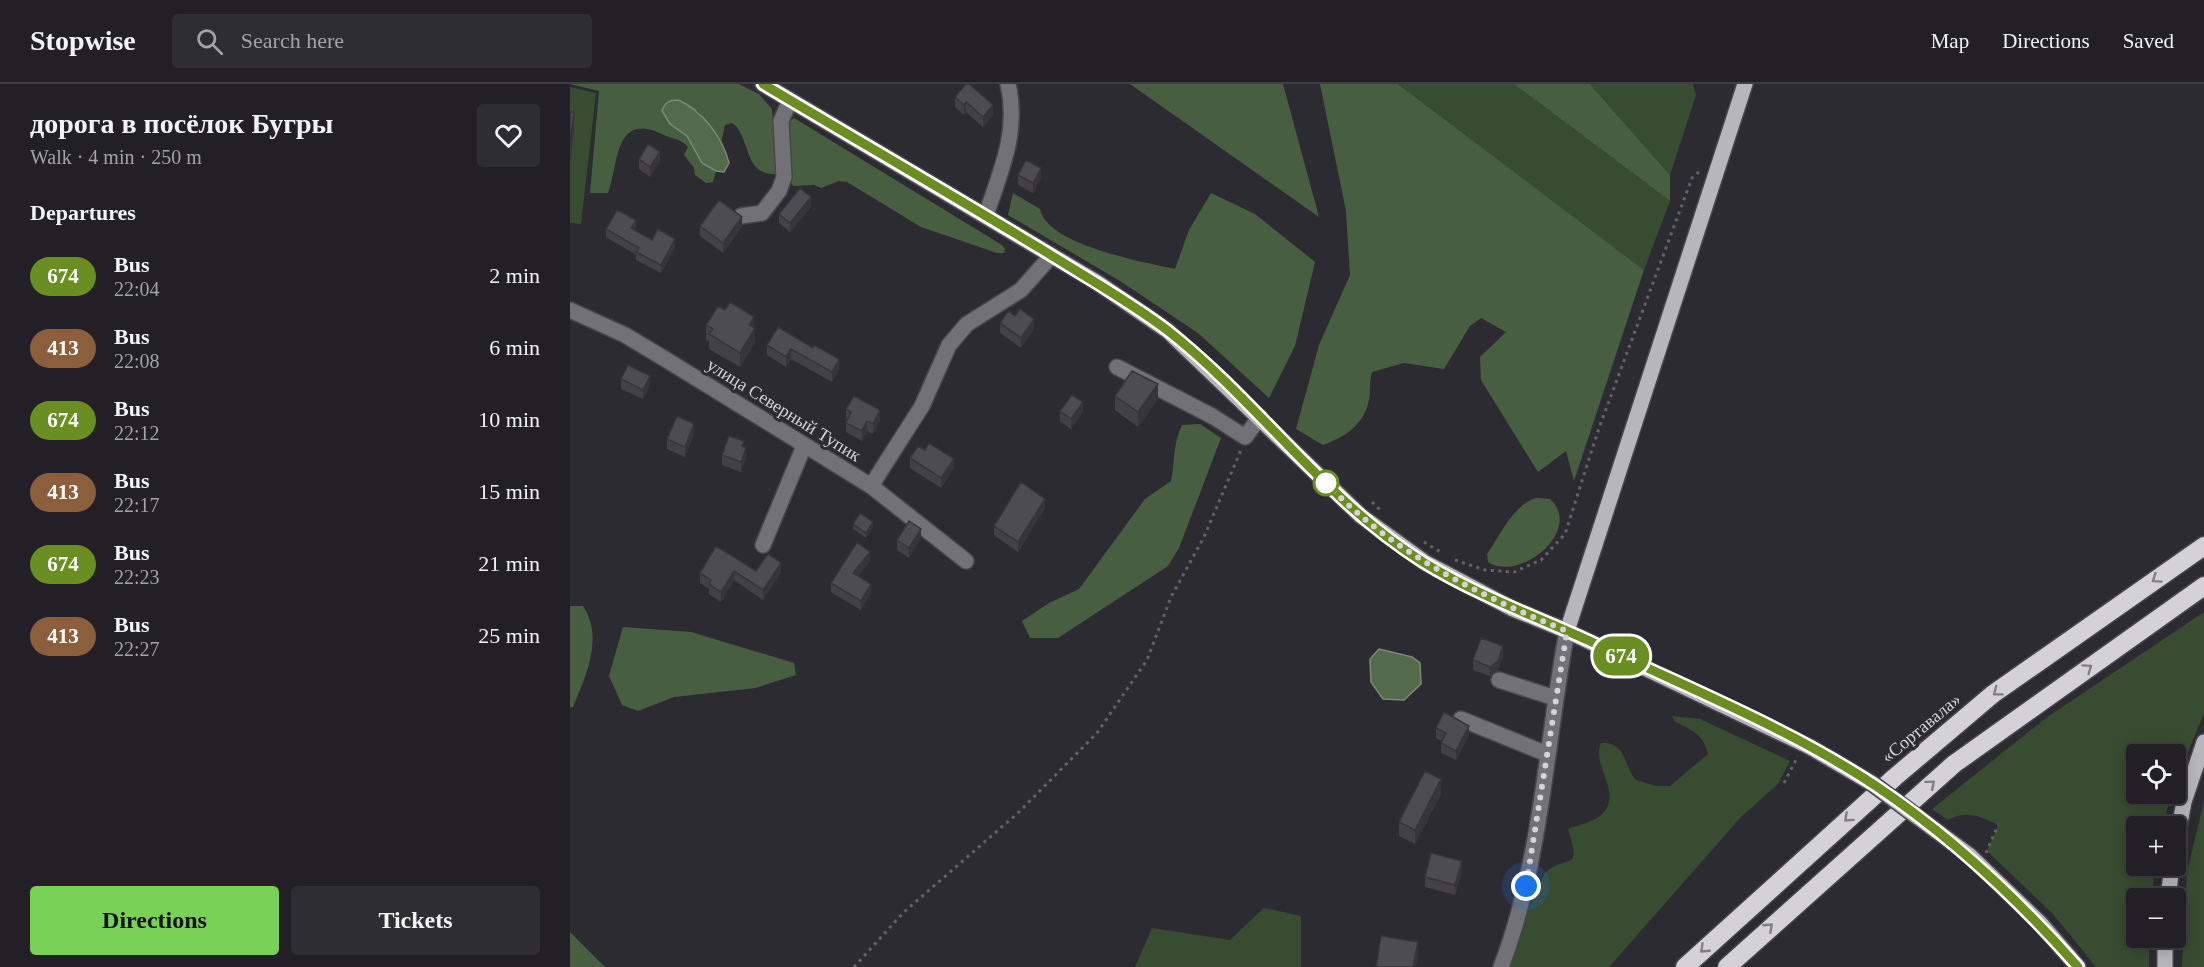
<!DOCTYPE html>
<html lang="en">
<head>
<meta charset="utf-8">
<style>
	:root { --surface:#222026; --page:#2e2d32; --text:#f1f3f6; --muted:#a2a3a7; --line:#3f3e43; --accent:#7ad157 }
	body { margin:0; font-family:"Times New Roman",serif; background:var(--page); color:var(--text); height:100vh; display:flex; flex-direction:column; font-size:22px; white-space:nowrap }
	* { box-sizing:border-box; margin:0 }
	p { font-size:20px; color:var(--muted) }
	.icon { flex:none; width:33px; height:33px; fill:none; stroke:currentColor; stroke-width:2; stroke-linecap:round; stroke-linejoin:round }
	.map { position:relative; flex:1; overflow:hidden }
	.side { display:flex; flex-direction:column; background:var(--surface); width:570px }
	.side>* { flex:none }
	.badge { padding:0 12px; border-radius:20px; font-size:21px; line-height:39px }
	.fabs { position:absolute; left:1556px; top:660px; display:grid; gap:12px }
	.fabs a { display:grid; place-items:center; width:60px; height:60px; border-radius:6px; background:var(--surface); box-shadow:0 3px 15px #0003,0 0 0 2px var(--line); font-size:30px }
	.you { position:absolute; width:30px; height:30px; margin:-15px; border:4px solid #fff; border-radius:50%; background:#1a73e8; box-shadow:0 0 0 9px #1a73e833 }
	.map>.badge { position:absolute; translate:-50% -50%; box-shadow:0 0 0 3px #fff }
	h2 { padding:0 30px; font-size:22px; line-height:54px }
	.round { display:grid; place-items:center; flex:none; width:63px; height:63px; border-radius:6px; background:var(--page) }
	.overview { display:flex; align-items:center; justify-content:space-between; height:102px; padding:0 30px }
	h1 { font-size:28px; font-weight:700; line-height:45px }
	.action { display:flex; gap:12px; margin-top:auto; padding:12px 30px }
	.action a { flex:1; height:69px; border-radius:6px; background:var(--accent); color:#111; font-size:24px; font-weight:700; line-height:69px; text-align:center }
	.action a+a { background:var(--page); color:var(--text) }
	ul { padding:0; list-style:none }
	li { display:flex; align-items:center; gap:18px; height:72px; padding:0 30px }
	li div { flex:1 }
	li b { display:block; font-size:22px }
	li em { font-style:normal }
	li .badge { min-width:66px; font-weight:700; text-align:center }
	header { display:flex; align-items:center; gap:36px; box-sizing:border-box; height:84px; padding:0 30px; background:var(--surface); border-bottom:2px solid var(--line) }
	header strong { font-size:28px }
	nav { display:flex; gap:33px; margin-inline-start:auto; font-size:21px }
	.search { width:420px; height:54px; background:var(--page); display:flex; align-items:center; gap:15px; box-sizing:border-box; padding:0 21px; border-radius:6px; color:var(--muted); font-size:22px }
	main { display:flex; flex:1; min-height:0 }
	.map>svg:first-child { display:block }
	.green { fill:#374c30 }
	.forest { fill:#485e40 }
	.water { fill:#546a4c; stroke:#7a8a76; stroke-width:1.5 }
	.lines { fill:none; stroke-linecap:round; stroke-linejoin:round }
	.minor-casing { stroke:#48464c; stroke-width:18 }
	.major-casing { stroke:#48464c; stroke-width:18 }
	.highway-casing { stroke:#48464c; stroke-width:21 }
	.path { stroke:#646268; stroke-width:3; stroke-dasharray:3 4.5; stroke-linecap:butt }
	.minor { stroke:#727175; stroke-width:15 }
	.major { stroke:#b8b6bd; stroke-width:15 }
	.highway { stroke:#d4d1d9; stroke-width:18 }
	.major-bridge-casing { stroke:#48464c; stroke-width:18; stroke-linecap:butt }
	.major-bridge { stroke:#b8b6bd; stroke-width:15 }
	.wall { fill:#434147 }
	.shaded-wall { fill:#37353a }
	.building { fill:#4e4c53; stroke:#37353a; stroke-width:1.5 }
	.oneway { stroke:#807e86 }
	.line-casing { stroke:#fff; stroke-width:14 }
	.line { stroke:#6b8e23; stroke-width:9 }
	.walk { stroke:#d4d3d7; stroke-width:6; stroke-dasharray:0 10.8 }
	.stop-dot { fill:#fff; stroke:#6b8e23; stroke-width:3 }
	.labels { text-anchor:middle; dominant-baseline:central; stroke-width:6; stroke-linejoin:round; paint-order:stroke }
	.street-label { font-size:18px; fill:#d4d3d7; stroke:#2d2b32 }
</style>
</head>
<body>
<header>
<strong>Stopwise</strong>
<div class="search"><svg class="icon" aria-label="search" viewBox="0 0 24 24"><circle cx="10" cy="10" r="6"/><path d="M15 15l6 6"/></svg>Search here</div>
<nav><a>Map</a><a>Directions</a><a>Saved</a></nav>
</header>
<main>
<section class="side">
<div class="overview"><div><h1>дорога в посёлок Бугры</h1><p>Walk · 4 min · 250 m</p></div><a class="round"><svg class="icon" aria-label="heart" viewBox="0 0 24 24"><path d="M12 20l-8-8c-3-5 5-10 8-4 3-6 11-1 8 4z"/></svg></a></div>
<h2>Departures</h2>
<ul>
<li><span class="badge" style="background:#6b8e23;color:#fff">674</span><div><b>Bus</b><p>22:04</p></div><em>2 min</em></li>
<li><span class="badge" style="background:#8b5e3c;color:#fff">413</span><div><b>Bus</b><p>22:08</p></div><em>6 min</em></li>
<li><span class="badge" style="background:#6b8e23;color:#fff">674</span><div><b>Bus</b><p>22:12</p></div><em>10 min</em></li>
<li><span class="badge" style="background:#8b5e3c;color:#fff">413</span><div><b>Bus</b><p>22:17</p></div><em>15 min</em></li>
<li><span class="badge" style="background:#6b8e23;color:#fff">674</span><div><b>Bus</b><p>22:23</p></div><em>21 min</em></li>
<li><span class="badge" style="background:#8b5e3c;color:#fff">413</span><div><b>Bus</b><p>22:27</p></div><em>25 min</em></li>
</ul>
<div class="action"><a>Directions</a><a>Tickets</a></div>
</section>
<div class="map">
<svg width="1634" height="883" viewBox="0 0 1634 883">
	<rect width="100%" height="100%" fill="#2d2b32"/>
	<path class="green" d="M828 0H944L1100 117 1074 186Z
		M1020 0H1123L1126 11 1100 91Z
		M0 3 26 9 11 140 0 139Z
		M1634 528V629L1605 700V670H1566V710H1601L1593 742H1566V782H1585L1582 814H1566V854H1579V883H1526L1483 830 1417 767 1428 741C1410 732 1397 726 1378 736L1362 725 1476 634Z
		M1102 632 1130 635 1220 677 1208 700 1171 733 1039 883H933L975 789C996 769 1013 791 998 745 1007 741 1023 738 1030 732 1056 710 1020 682 1031 659 1057 657 1053 682 1066 696L1086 702H1100L1138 670C1134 651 1121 645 1105 638Z
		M1634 717V883H1612L1617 788Z
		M694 824 731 832V883H565L582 844 660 856Z"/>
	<path class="forest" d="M0 0H169L189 10 202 25 207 90C176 91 181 64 167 43L162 39 155 41 151 59 129 28 101 16 95 19 92 27C99 38 106 42 115 51 129 64 126 77 146 87L143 98 136 99 125 91 124 84 114 71 118 63C110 54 102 55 94 51 44 26 49 79 38 109H20L29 7Z
		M560 0H713L749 133Z
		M750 0H828L1074 186 1004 397 996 367 968 388 911 296 910 273 936 248 911 234 900 242 874 285 834 279 802 288C799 298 801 306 799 316 794 341 775 353 753 361L726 345 749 261 780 191 776 127Z
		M944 0H1020L1100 91V117Z
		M224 34 432 161 435 165 434 169H427L351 143 277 98 269 97 251 104 244 101 223 102 220 96 219 38Z
		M443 109 470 125C477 161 573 178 605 185L619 146 641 109 685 130 745 178 725 262 699 314 628 249 550 197 438 131Z
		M630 340 651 354 609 464 598 482 488 554H460L452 537 479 519 509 505 575 415 601 397C605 377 603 359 612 341Z
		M967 414 980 415C1014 446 950 499 918 478L917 470C929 453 945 418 967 414Z
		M0 522H13C34 553 16 592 3 623L0 624Z
		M53 543 121 548 224 579 226 591 185 604 104 613 68 627 52 621 39 592Z
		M0 848 35 883H0Z"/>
	<path class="water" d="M108 16C132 26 153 54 159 79L154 88 146 87 132 79 117 52 100 40 92 27C95 18 99 16 108 16Z
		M809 565 842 573 850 579 851 600 834 616 813 615 801 598 800 575Z"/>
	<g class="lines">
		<g class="minor-casing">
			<path id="minor" d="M416 131C431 86 449 48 438 0
				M171 132 192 129 209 107 214 93 211 37 220 16
				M0 226 55 251 95 275 301 402 396 477
				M547 283 642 332 675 353 690 333
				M301 402 352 322 379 261 397 240 451 206 481 172
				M193 461 234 362
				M929 596 985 614
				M891 635 977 670
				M931 883C972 776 976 658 997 547"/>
		</g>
		<g class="major-casing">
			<path id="major" d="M193 0 528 199 598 247 791 432 856 479 943 525 997 547 1240 663
				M997 547 1175 0
				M1605 765 1614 718 1634 658
				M1399 771 1470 839 1508 883
				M1598 814 1602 782
				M1595 854V883"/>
		</g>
		<g class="highway-casing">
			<path id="highway" d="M1115 883 1325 693 1423 610 1634 462
				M1157 883 1384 680 1634 502"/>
		</g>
		<path class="path" d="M802 418 810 426
			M854 458 872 469
			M885 476 915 486 944 488 971 476 995 450 1029 344 1122 94 1131 86
			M1214 699 1228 672
			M1416 769 1428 741
			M284 883 334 828 449 728 527 649 577 576 601 513 634 453 671 366"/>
		<use href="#minor" class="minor"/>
		<use href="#major" class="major"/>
		<use href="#highway" class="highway"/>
		<g class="major-bridge-casing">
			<path id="major-bridge" d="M1240 663 1303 700 1399 771"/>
		</g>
		<use href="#major-bridge" class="major-bridge"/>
	</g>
	<path class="wall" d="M385 13 423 31 413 43 396 28 394 31 385 23Z
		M69 75 90 77 80 93 69 85Z
		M448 91 471 93 463 109 448 101Z
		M241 123 220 148 209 139V130Z
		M130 142H172L153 169 130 152Z
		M66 144 64 146 82 156 105 163 91 189 66 176V171L36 153V145Z
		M445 232 464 245 451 264 430 249V239Z
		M136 241 184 244 185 259 170 283 139 265V258L136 256Z
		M208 243 269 285 262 298 221 275 216 283 197 271V261Z
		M51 295 80 301 73 315 51 305Z
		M545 312 588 315 568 343 545 326Z
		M276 325 310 336 303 350 297 347 292 357 276 348V339L277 336 276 335Z
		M490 327 513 328 501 345 490 337Z
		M124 350 115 373 97 365V355Z
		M174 363 176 374 171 388 152 381V371Z
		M340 374 384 384 371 404 340 384Z
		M475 424 448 468 424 451V442Z
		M283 440 303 443 296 454 283 445Z
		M351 455 339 474 327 466V456Z
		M146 462 186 487 211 489 193 516 164 496 151 518 139 510V505L130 499V489Z
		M300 477 288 492 301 508 291 526 261 508V499Z
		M933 572 928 586 920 592 903 586V576Z
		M866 644 899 651 886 676 871 669V659L872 657 866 654Z
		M871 710 845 760 829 752V738Z
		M892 787 885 811 855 803V793Z"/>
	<path class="shaded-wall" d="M396 18V28L394 31V21Z
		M423 21V31L413 43V33Z
		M4 28V47L0 80V61Z
		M90 68V77L80 93V83Z
		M471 84V93L463 109V99Z
		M241 113V123L220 148V139Z
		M172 133V142L153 169V159Z
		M66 136V144L61 153V144Z
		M105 155V163L91 189V181Z
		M184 233 185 259 170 283V269L179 241Z
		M464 235V245L451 264V254Z
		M221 265V275L216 283V273Z
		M269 275V285L262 298V288Z
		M80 292V301L73 315V306Z
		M588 300V315L568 343V328Z
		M513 318V328L501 345V335Z
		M310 326V336L303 350V340Z
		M297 337V347L292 357V347Z
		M124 340V350L115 373V363Z
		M176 364V374L171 388V378Z
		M384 375V384L371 404V394Z
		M475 415V424L448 468V458Z
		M303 438V443L296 454V449Z
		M351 445V455L339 474V464Z
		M300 468V477L283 498V489Z
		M211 479V489L193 516V506Z
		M164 487V496L151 518V508Z
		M301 500V508L291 526V517Z
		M933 562V572L928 586 920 592V583Z
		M899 642V651L886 676V667Z
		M871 695V710L845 760V746Z
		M892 777V787L885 811V801Z
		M848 858V873L846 883H843Z"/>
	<path class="building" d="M396 0H399L423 21 413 33 396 18 394 21 385 13Z
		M0 28H4L0 61Z
		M78 60 90 68 80 83 69 75Z
		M456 76 471 84 463 99 448 91Z
		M230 104 241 113 220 139 209 130Z
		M149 116 172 133 153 159 130 142Z
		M47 126 66 136 61 144 82 156 88 145 105 155 91 181 66 168 69 164 36 145Z
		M160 218 184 233 179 241 185 244 170 269 139 250 143 245 136 241 148 222 155 226Z
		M450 225 464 235 451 254 430 239 438 227 445 232Z
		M208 243 243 264 244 261 269 275 262 288 221 265 216 273 197 261Z
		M58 281 80 292 73 306 51 295Z
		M562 287 588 300 568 328 545 312Z
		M502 311 513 318 501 335 490 327Z
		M284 312 310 326 303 340 297 337 292 347 276 339 281 328 276 325Z
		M107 332 124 340 115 363 97 355Z
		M159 352 174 357 172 362 176 364 171 378 152 371Z
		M359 359 384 375 371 394 340 374 348 362 355 366Z
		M451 398 475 415 448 458 424 442Z
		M290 429 303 438 296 449 283 440Z
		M339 437 351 445 339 464 327 456Z
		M287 458 300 468 283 489 301 500 291 517 261 499Z
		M146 462 186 487 198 470 211 479 193 506 164 487 151 508 139 500 141 496 130 489Z
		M911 554 933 562 928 577 920 583 903 576Z
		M874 628 899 642 886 667 871 659 876 649 866 644Z
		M855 687 871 695 845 746 829 738Z
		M861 769 892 777 885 801 855 793Z
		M811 852 848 858 843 883H806Z"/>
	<defs><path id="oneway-chevron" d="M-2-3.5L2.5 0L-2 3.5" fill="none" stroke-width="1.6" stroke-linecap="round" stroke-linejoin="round" transform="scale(1.5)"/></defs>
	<g class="oneway">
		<use href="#oneway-chevron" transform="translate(1586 495) rotate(146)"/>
		<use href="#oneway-chevron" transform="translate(1518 584) rotate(-35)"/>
		<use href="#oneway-chevron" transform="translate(1427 608) rotate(143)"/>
		<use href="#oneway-chevron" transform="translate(1361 700) rotate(-40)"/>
		<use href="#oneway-chevron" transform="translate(1278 734) rotate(138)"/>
		<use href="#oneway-chevron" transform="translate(1199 843) rotate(-43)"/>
		<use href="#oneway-chevron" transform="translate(1134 865) rotate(137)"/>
	</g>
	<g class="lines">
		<g class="line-casing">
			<path id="line" d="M193 0C287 56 382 111 476 168 517 194 559 217 597 246 688 317 754 416 853 478 908 512 968 533 1026 560 1120 605 1219 644 1306 702 1382 753 1447 814 1508 883"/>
		</g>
		<use href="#line" class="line"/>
		<path class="walk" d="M756 399C821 468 908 511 997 547L956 802"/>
	</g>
	<circle class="stop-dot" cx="756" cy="399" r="12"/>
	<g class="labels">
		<g class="street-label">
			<text transform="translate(214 326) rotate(32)">улица Северный Тупик</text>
			<text transform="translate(1351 644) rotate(-40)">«Сортавала»</text>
		</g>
	</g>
</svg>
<div class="fabs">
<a><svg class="icon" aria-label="locate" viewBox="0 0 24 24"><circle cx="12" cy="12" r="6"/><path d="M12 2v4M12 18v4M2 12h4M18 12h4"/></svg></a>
<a>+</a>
<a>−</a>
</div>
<div class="you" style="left:956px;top:802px"></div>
<b class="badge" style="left:1051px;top:572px;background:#6b8e23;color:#fff">674</b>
</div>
</main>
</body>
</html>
